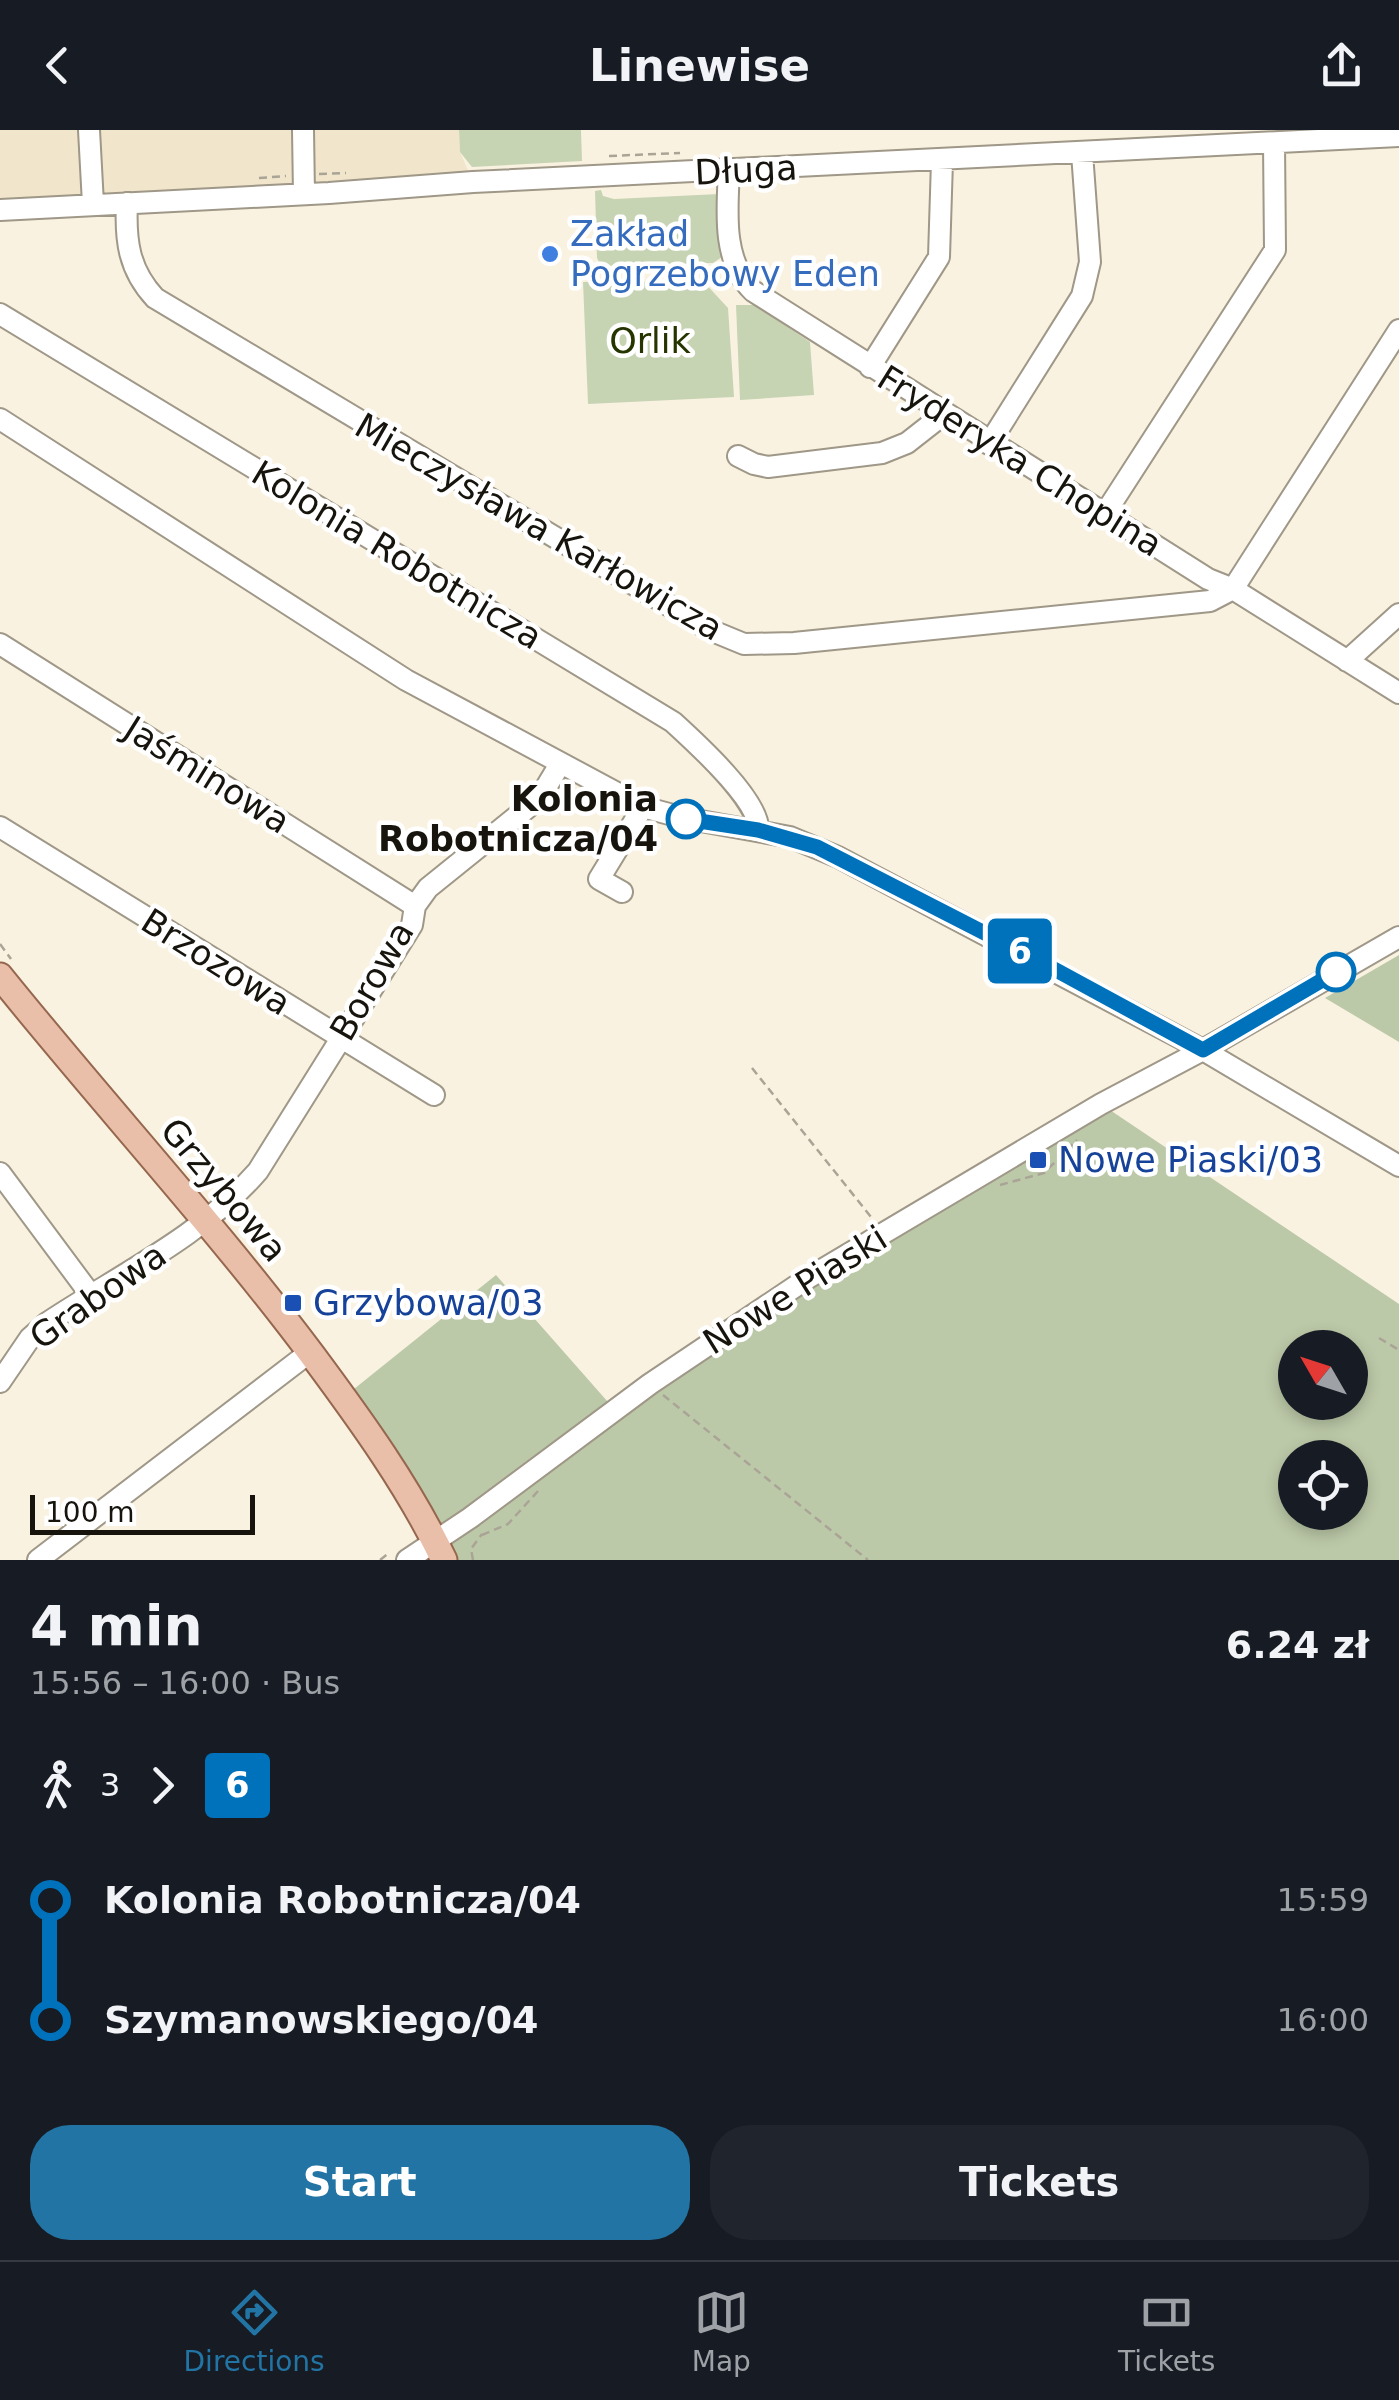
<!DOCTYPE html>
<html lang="en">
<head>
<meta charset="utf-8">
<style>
	:root { --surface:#171b24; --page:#20242c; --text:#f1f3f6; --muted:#9ea1a6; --line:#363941; --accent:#2274a4 }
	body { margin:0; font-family:"DejaVu Sans",sans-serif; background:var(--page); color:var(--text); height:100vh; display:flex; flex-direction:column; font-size:38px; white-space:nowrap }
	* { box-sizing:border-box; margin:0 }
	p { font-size:32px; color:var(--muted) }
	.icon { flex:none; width:55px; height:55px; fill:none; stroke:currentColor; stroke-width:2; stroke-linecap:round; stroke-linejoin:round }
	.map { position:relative; height:1430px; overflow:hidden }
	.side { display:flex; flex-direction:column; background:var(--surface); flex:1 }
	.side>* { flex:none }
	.badge { padding:0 20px; border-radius:8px; font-size:35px; line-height:65px }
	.needle { width:65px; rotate:309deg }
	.buttons { position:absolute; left:1278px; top:1200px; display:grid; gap:20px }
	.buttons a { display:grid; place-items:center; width:90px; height:90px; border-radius:50%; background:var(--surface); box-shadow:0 5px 15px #0003; font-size:50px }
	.scale { position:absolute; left:30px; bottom:25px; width:225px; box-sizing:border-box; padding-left:10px; border:5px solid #16140d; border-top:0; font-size:28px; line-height:35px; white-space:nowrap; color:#16140d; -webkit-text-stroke:8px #fff; paint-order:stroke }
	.map>.badge { position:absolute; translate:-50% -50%; box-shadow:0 0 0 5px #fff }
	.legs { display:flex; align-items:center; gap:15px; height:110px; padding:0 30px; font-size:32px }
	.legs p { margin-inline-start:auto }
	.overview { display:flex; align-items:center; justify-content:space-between; height:170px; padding:0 30px }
	h1 { font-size:55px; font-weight:700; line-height:75px }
	.action { display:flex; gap:20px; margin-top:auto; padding:20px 30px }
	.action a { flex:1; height:115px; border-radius:40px; background:var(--accent); color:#fff; font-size:40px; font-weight:700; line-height:115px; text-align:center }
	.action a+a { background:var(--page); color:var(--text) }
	ul { padding:0 30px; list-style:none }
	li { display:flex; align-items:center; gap:35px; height:120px; font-size:38px }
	li i { display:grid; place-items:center; width:15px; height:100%; margin:0 12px; background:currentColor }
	li i::after { content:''; width:25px; height:25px; margin:-12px; border:8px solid; border-radius:50%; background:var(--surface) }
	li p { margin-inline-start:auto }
	li:first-child i { background:linear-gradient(#0000 50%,currentColor 0) }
	li:last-child i { background:linear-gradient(currentColor 50%,#0000 0) }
	header { display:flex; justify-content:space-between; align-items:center; height:130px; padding:0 30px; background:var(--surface); font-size:45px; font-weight:700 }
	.tab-bar { display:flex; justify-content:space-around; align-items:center; height:140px; border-top:2px solid var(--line); background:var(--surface); font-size:28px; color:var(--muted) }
	.tab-bar a { display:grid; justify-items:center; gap:5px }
	.tab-bar .on { color:var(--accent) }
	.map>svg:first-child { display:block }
	.built { fill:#f1e5cc }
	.green { fill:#c7d4b3 }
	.forest { fill:#bcc9a8; fill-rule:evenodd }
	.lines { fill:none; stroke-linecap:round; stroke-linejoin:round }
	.minor-casing { stroke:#9f9787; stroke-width:24 }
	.major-casing { stroke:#96674f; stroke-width:29 }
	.path { stroke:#aaa496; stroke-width:2.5; stroke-dasharray:8 5; stroke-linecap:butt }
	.minor { stroke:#fff; stroke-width:20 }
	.major { stroke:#e9bfaa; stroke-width:25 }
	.line-1-casing { stroke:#fff; stroke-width:22 }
	.line-1 { stroke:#0072bc; stroke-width:15 }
	.shop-dot { fill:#3f7fe0; stroke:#fff; stroke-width:4 }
	.stop-1-dot { fill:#fff; stroke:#0072bc; stroke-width:5 }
	.transit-dot { fill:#1a4fb4; stroke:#fff; stroke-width:4 }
	.labels { text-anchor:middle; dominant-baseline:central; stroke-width:9; stroke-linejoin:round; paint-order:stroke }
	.street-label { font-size:35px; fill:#16140d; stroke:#fff }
	.shop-label { font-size:35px; fill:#366cbe; stroke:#fff; text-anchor:start }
	.park-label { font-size:35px; fill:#263500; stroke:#fff }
	.stop-label { font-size:35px; font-weight:bold; fill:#16140d; stroke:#fff; text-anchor:end }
	.transit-label { font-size:35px; fill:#164399; stroke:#fff; text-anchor:start }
</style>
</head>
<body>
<header><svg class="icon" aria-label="back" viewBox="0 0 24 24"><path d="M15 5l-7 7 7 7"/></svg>Linewise<svg class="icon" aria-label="share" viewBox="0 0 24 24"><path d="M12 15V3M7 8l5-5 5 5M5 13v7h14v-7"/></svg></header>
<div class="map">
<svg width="1399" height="1430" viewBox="0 0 1399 1430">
	<rect width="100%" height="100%" fill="#faf2e0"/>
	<path class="built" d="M0 0H459L460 22 473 52 0 80Z"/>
	<path class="green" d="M459 0H581L582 31 472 37 460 22Z
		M601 60 603 66 614 69 719 64 722 127 713 133 601 136 597 128 595 61Z
		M703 151 728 178 734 267 588 274 583 152Z
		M736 175H755L810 212 814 265 740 270Z"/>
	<path class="forest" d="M1399 825V912L1325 868Z
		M1101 974 1399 1174V1430H444L344 1267 496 1145 615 1280ZM1295 1218H1350V1272H1295ZM1295 1328H1350V1382H1295Z"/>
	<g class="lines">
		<g class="minor-casing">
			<path id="minor" d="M89 0 93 74
				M303 0 304 64
				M729 41C727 81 722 131 753 161L1208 449 1233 459 1399 563
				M127 73C125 111 129 140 155 168L710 500 744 514 794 513 1210 471 1233 459 1399 200
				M0 80 329 63 473 52 1399 6
				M0 184 673 592C695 612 761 672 758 700
				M870 237 939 127 942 31
				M0 289 406 550 643 677 684 688 790 707 838 727 1203 920 1399 1036
				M989 314 1082 166 1090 132 1082 23
				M738 326 754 334 768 337 882 323 907 313 944 284
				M1104 385 1275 120 1274 13
				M0 514 415 776
				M1347 531 1399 484
				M0 697 434 965
				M622 762 599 749 643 677
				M0 1043 90 1164
				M0 1252 30 1208 47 1193C119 1145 201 1107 258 1041L412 795 415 776 428 758 531 675 545 659 560 634
				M38 1430 310 1222
				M407 1430 470 1388 650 1254 808 1148 1101 974 1203 920 1399 807"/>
		</g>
		<g class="major-casing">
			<path id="major" d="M0 846C103 974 215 1095 313 1226 362 1292 409 1357 444 1430"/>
		</g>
		<path class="path" d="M609 26 680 23
			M319 44 346 43
			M259 48 286 46
			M0 814 11 829
			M752 938 871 1087
			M1000 1055 1044 1043 1077 1010
			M1379 1208 1399 1220
			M663 1265 868 1430
			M482 1405 508 1394 538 1361
			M380 1430 389 1423
			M473 1430 471 1419 482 1404"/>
		<use href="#minor" class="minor"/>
		<use href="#major" class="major"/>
	</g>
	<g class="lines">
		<g class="line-1-casing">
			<path id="line-1" d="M686 689 758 700 817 717 1043 833 1203 920 1336 842"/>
		</g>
		<use href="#line-1" class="line-1"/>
	</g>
	<circle class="shop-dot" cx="550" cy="124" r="10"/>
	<g class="stop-1-dot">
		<circle cx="686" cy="689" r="18"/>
		<circle cx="1336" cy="842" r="18"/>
	</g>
	<g class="transit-dot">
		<rect x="1028" y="1020" width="20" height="20" rx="5"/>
		<rect x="283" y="1163" width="20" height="20" rx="5"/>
	</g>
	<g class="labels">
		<g class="street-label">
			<text transform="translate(746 40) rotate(-3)">Długa</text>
			<text transform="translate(1020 331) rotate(32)">Fryderyka Chopina</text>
			<text transform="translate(539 397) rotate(30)">Mieczysława Karłowicza</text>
			<text transform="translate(397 425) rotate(31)">Kolonia Robotnicza</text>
			<text transform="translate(207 645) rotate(32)">Jaśminowa</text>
			<text transform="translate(216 832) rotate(32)">Brzozowa</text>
			<text transform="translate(372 851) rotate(-60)">Borowa</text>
			<text transform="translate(224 1060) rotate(50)">Grzybowa</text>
			<text transform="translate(795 1160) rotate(-32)">Nowe Piaski</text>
			<text transform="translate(98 1166) rotate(-35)">Grabowa</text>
		</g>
		<g class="shop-label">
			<text x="570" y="104">Zakład<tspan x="570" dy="40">Pogrzebowy Eden</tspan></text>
		</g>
		<g class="park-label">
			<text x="650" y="211">Orlik</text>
		</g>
		<g class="stop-label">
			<text x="658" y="669">Kolonia<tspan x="658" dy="40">Robotnicza/04</tspan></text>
		</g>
		<g class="transit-label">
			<text x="1058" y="1030">Nowe Piaski/03</text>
			<text x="313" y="1173">Grzybowa/03</text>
		</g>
	</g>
</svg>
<div class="buttons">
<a><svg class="needle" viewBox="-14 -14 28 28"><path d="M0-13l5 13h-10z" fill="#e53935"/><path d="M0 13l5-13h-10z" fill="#9ea1a6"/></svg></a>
<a><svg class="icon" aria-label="locate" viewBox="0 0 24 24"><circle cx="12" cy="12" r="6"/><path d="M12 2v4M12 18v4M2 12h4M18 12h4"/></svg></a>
</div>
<div class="scale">100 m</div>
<b class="badge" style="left:1020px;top:821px;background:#0072bc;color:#fff">6</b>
</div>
<section class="side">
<div class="overview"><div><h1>4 min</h1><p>15:56 – 16:00 · Bus</p></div><b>6.24 zł</b></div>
<div class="legs"><svg class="icon" aria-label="walk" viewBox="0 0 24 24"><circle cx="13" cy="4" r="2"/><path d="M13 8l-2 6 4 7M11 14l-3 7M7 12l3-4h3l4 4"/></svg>3<svg class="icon" aria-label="forward" viewBox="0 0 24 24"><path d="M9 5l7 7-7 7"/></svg><b class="badge" style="background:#0072bc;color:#fff">6</b></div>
<ul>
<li><i style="color:#0072bc"></i><b>Kolonia Robotnicza/04</b><p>15:59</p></li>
<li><i style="color:#0072bc"></i><b>Szymanowskiego/04</b><p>16:00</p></li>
</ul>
<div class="action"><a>Start</a><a>Tickets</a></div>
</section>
<nav class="tab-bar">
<a class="on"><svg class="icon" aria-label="directions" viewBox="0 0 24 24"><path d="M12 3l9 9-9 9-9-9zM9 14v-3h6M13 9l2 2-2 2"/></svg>Directions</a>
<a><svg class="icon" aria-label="map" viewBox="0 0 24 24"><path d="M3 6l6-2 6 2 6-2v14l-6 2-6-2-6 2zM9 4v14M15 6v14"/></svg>Map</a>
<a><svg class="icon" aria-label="tickets" viewBox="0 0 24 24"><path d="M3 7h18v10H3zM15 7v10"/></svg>Tickets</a>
</nav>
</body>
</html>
